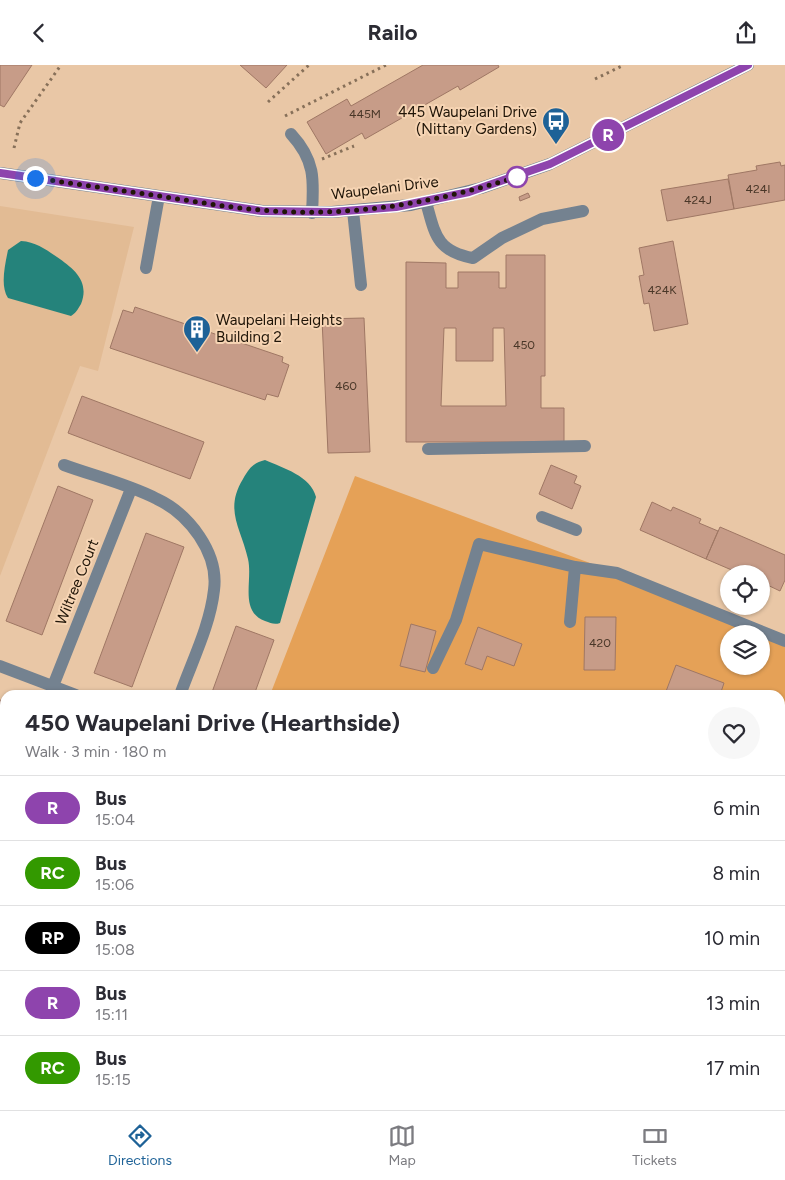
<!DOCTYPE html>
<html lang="en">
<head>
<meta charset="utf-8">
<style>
	:root { --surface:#fff; --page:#f7f7f7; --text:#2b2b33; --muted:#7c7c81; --line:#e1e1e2; --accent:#1e6297 }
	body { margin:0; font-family:Figtree,sans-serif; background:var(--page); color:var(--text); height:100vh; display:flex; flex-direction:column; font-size:19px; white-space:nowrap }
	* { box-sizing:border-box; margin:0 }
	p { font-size:16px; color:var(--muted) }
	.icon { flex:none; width:28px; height:28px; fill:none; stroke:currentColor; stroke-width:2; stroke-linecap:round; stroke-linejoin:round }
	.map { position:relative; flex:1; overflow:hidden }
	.drawer { position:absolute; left:0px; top:625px; width:785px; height:420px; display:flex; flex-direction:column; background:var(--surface); border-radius:15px 15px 0 0; box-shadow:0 1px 4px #0004 }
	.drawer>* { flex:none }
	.badge { padding:0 10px; border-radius:16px; font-size:18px; line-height:32px }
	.controls { position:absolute; left:720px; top:500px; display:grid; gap:10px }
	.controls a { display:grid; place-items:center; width:50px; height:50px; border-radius:50%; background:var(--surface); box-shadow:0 1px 4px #0004; font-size:25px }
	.you { position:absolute; width:25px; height:25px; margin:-12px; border:4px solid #fff; border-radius:50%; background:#1a73e8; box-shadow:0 0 0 8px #1a73e833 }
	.map>.badge { position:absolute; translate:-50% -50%; box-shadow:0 0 0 2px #fff }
	.round { display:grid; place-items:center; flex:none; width:52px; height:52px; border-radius:26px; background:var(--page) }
	.summary { display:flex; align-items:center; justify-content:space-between; height:85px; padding:0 25px }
	h1 { font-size:24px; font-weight:700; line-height:38px }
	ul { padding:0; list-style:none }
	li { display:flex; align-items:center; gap:15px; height:65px; padding:0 25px; border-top:1px solid var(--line) }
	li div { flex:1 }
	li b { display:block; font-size:19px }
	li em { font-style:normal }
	li .badge { min-width:55px; font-weight:700; text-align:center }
	header { display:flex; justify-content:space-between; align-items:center; height:65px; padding:0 25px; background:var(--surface); font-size:22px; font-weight:700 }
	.tab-bar { display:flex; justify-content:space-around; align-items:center; height:70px; border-top:1px solid var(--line); background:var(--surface); font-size:14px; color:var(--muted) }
	.tab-bar a { display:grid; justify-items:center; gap:2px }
	.tab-bar .current { color:var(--accent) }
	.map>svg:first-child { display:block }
	.built { fill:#e2bb94 }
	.green { fill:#e5a157; fill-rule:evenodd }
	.water { fill:#25837b }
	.building { fill:#c79c88; stroke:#9f7764; fill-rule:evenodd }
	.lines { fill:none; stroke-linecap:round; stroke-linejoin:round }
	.path { stroke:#877059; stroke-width:3; stroke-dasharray:2.5 4; stroke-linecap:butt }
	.minor { stroke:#748290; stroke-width:12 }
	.major { stroke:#2b445b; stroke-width:12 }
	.line-casing { stroke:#fff; stroke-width:11 }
	.line { stroke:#8e44ad; stroke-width:8 }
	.walk { stroke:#201508; stroke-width:5; stroke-dasharray:0 9 }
	.stop-dot { fill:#fff; stroke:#8e44ad; stroke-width:2.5 }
	.labels { text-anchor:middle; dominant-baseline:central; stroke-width:4; stroke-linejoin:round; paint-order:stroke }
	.number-label { font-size:12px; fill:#4a3728 }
	.poi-label { font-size:15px; fill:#201508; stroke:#f6d4b3; text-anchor:end }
	.street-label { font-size:15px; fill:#201508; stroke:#f6d4b3 }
</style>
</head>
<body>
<header><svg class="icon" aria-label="back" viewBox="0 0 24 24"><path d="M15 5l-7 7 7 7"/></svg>Railo<svg class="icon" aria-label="share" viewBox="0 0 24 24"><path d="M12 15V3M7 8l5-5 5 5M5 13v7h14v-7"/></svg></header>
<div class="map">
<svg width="785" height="1045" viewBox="0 0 785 1045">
	<rect width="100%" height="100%" fill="#e9c7a6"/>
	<path class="built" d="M0 141 134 162 98 306 80 301 0 511Z"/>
	<path class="green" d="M355 411 617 508 785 576V916H780V630H270ZM729 569H761V601H729Z
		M110 1040H415L417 1045H110Z"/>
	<path class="water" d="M21 176C36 177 45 184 57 192 74 204 90 216 81 239 78 244 76 248 71 251L8 233C0 221 5 200 8 185Z
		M265 395C283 403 311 411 316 432L280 558C274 560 271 558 265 556 239 546 253 516 248 494 241 463 224 445 243 414 249 403 253 398 265 395Z"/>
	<path class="building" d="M0 0H32L4 42 0 40Z
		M240 0H287L266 23Z
		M423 0H498L499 2 460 25 458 21 365 74 362 68 326 89 307 57 347 34 351 41Z
		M780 97 781 101 785 100V135L734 144 728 110 757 105 756 101Z
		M728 114 734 144 667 156 661 125Z
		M528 128 530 132 520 136 519 132Z
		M673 176 688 259 654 266 649 238 644 239 639 211 644 210 639 183Z
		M506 190H545V311H541V343H564V377H406V197L446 198V223H458V207H499V223H506ZM444 263H456V296H493V263H504L506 341H441Z
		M135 242 283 292 282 297 289 300 278 332 267 329 265 335 110 283 123 245 133 248Z
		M364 253 370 387 328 388 322 254Z
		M82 331 204 377 190 414 68 368Z
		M551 400 577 411 574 418 581 421 572 444 539 429Z
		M58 421 93 435 42 570 6 556Z
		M652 437 671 446 673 442 701 454 699 458 718 466 706 494 640 465Z
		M720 462 785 490V515L780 526 761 517V509H741L706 494Z
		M146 468 184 482 132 622 94 608Z
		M585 552H616L615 605H584Z
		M411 559 436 566 425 607 400 601Z
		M236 561 274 575 254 630H211Z
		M478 562 522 579 514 601 487 591 482 605 465 599Z
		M676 600 724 618 720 630 665 629Z
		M0 635 5 637V678L0 676Z
		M5 782V823L0 824V784Z
		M780 845H785V868H780Z
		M30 1040H53L54 1043 31 1045Z"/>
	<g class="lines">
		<path class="path" d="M595 14 624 0
			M268 37 309 0
			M285 51 386 0
			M14 83 20 58 61 0
			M322 94 354 81"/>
		<path class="minor" d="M291 69C315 95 314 114 312 148
			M0 108 262 146 332 147 411 140 481 123 550 99 748 0
			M426 137C435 169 436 186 473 193L502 173 542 154 583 146
			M353 146 361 220
			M146 203 159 131
			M428 384 585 381
			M64 400C94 411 128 419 157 434 189 449 219 488 214 525 210 561 192 596 180 630
			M542 452 576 465
			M570 557 575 502
			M0 601 76 630
			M433 603 456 555 479 479 575 502 617 508 785 576
			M53 621 131 424
			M0 849 5 848
			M780 929H785"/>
		<path class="major" d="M0 921 5 920
			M610 1040 620 1045"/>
	</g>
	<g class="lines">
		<g class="line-casing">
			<path id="line" d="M0 108 262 146 332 147 396 142 469 127 550 99 748 0"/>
		</g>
		<use href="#line" class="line"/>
		<path class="walk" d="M35 113C76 119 118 125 159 131 204 138 249 146 294 147 371 149 444 135 517 112"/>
	</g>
	<defs>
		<g id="bus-pin" transform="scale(1.4375)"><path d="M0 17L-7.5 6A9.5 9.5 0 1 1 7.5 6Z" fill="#1e6297" stroke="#f6d4b3"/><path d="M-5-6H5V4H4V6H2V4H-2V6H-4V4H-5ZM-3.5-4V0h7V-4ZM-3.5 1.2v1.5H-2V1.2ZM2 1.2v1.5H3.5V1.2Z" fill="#fff"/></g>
		<g id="building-pin" transform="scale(1.4375)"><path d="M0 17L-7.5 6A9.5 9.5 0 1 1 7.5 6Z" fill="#1e6297" stroke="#f6d4b3"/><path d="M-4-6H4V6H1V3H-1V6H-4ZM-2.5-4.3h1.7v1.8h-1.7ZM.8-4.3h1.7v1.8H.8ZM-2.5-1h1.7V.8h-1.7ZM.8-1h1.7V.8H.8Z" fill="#fff"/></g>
	</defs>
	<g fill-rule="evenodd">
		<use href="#bus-pin" x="556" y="56"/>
		<use href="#building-pin" x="197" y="264"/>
	</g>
	<circle class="stop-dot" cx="517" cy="112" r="10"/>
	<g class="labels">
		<g class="number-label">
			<text x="365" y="49">445M</text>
			<text x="758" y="124">424I</text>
			<text x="698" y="135">424J</text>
			<text x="662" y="225">424K</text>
			<text x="524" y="280">450</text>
			<text x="346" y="321">460</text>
			<text x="600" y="578">420</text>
		</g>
		<g class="poi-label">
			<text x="537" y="47">445 Waupelani Drive<tspan x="537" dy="17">(Nittany Gardens)</tspan></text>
			<text x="216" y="255" text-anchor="start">Waupelani Heights<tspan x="216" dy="17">Building 2</tspan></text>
		</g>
		<g class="street-label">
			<text transform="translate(385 123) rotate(-7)">Waupelani Drive</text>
			<text transform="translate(77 517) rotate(-68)">Wiltree Court</text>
		</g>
	</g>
</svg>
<div class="controls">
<a><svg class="icon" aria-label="locate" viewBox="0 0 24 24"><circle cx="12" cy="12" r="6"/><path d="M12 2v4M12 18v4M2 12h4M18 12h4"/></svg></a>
<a><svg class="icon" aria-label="layers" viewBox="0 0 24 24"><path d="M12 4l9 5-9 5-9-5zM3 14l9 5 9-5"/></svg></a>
</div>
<div class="you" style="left:35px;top:113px"></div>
<b class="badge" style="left:608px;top:70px;background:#8e44ad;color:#fff">R</b>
<section class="drawer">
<div class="summary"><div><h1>450 Waupelani Drive (Hearthside)</h1><p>Walk · 3 min · 180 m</p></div><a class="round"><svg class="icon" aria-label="heart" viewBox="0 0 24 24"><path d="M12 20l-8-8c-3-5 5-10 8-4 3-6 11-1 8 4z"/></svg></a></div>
<ul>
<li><span class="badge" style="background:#8e44ad;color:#fff">R</span><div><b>Bus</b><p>15:04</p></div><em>6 min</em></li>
<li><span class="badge" style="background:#390;color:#fff">RC</span><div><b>Bus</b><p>15:06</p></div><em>8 min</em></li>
<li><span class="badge" style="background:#000;color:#fff">RP</span><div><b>Bus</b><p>15:08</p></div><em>10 min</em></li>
<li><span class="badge" style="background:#8e44ad;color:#fff">R</span><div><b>Bus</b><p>15:11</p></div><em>13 min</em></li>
<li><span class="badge" style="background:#390;color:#fff">RC</span><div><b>Bus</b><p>15:15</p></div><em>17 min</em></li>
</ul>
</section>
</div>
<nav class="tab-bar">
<a class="current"><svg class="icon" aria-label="directions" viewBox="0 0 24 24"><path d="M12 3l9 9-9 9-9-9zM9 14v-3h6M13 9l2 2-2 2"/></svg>Directions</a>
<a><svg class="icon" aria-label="map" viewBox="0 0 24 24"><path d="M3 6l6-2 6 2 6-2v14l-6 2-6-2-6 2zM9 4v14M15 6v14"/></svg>Map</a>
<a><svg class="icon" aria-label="tickets" viewBox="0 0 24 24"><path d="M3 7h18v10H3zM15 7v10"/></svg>Tickets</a>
</nav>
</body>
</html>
